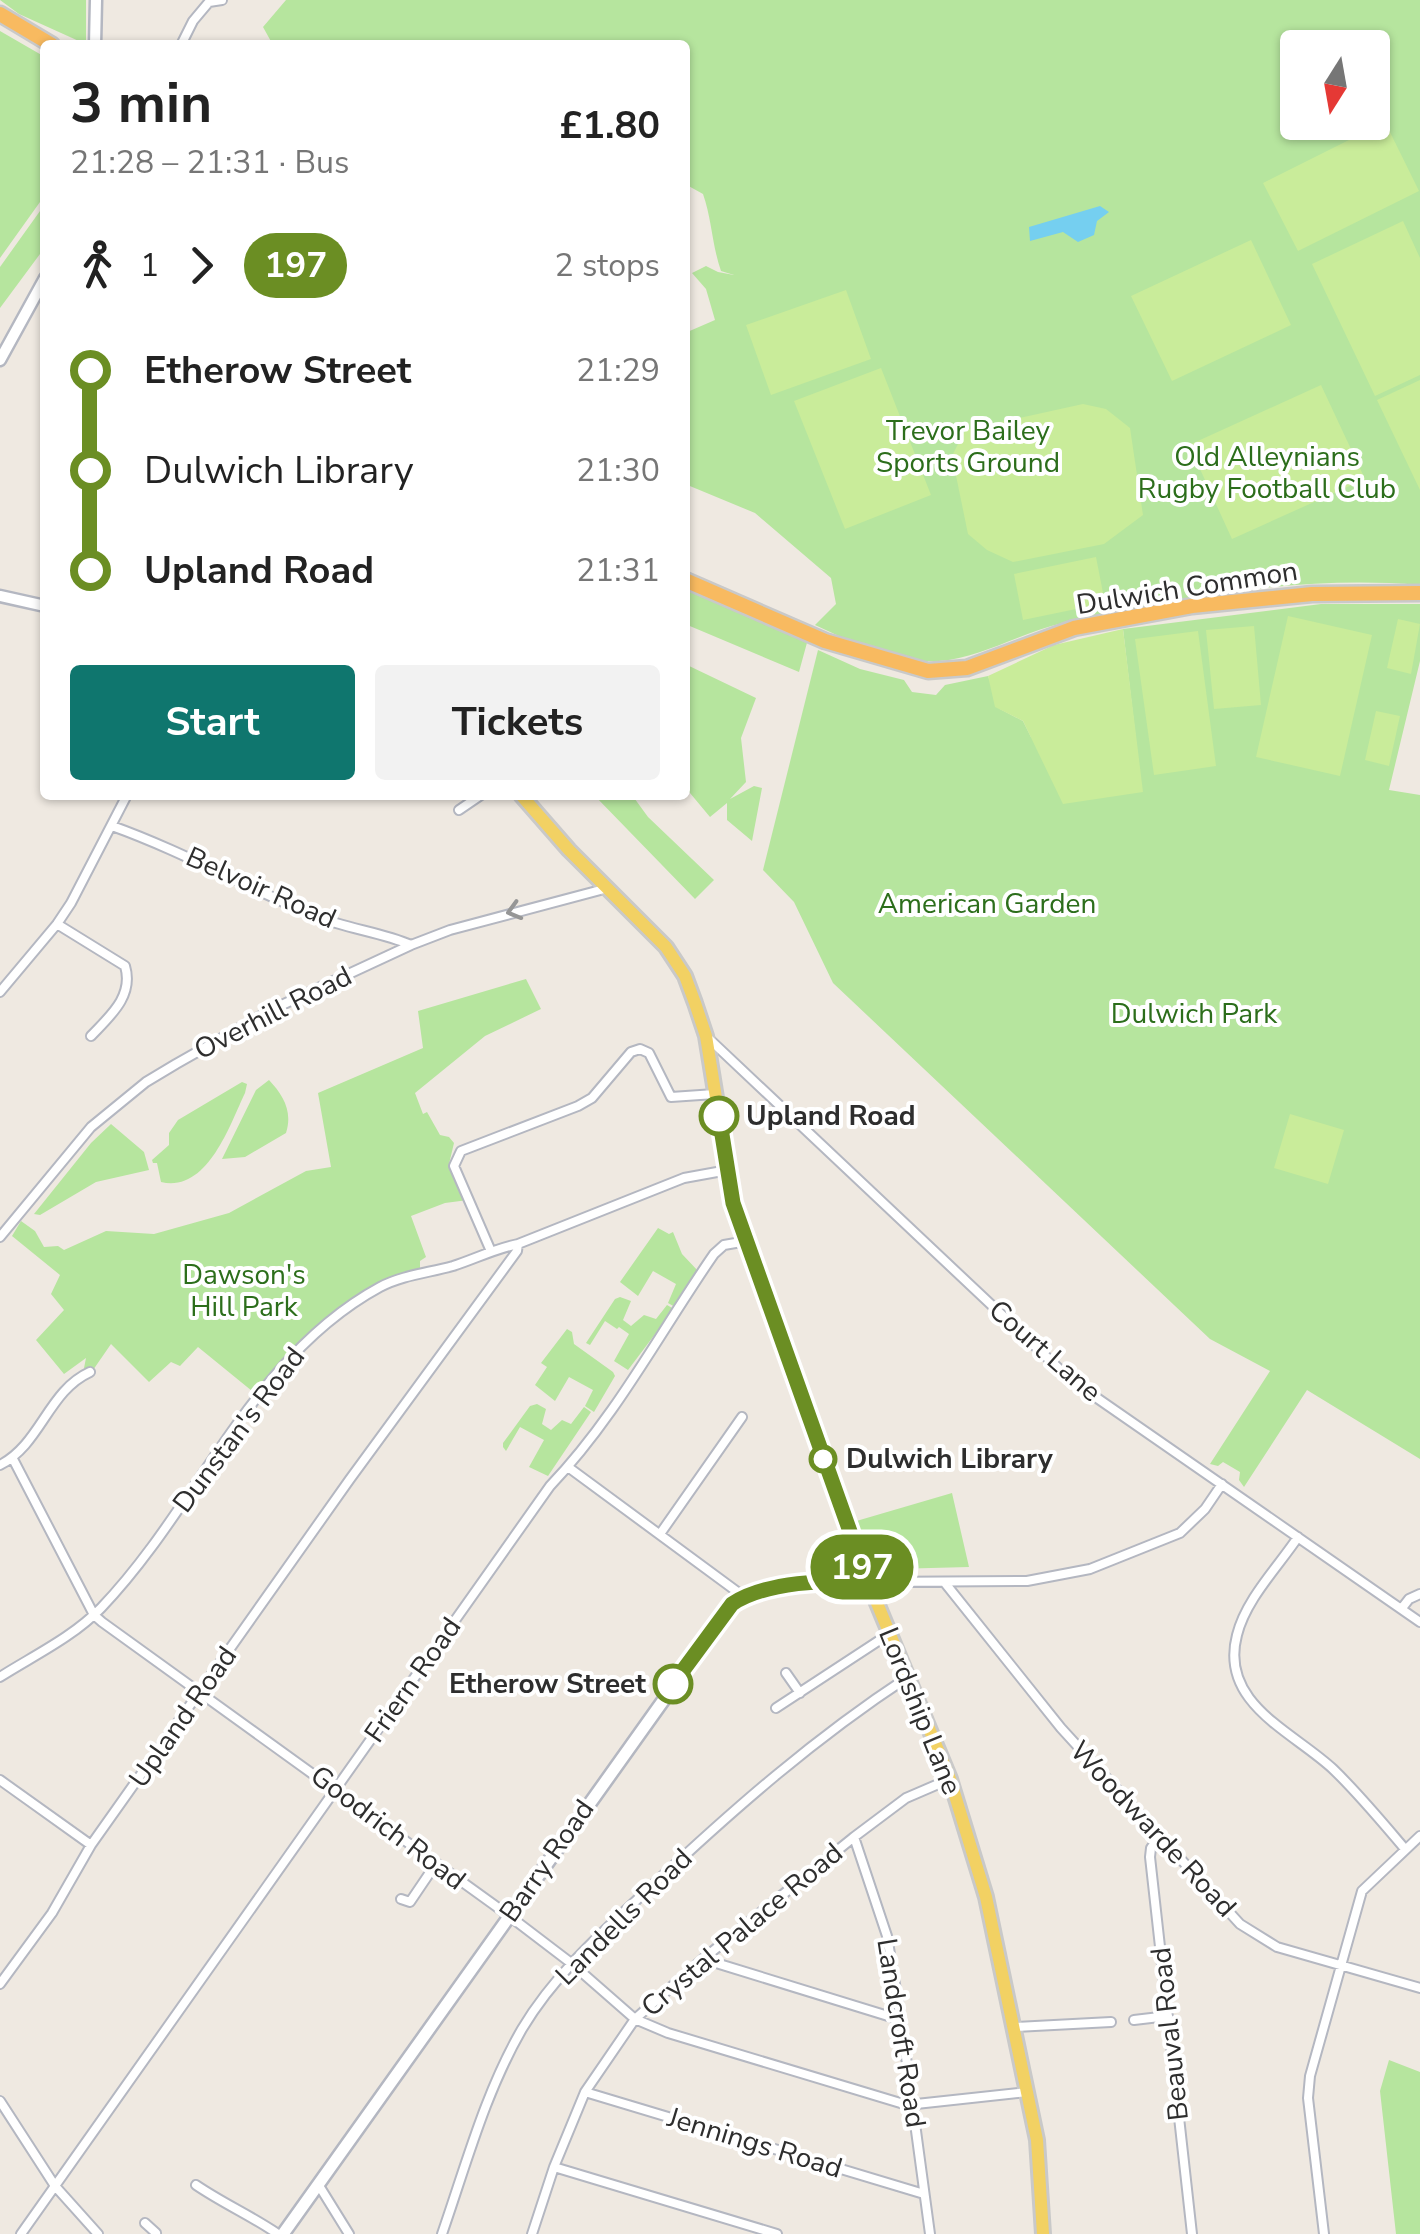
<!DOCTYPE html>
<html lang="en">
<head>
<meta charset="utf-8">
<style>
	:root { --surface:#fff; --page:#f2f2f2; --text:#222; --muted:#767676; --accent:#0f766e }
	body { margin:0; font-family:"Nunito Sans",sans-serif; background:var(--page); color:var(--text); height:100vh; display:flex; flex-direction:column; font-size:38px; white-space:nowrap }
	* { box-sizing:border-box; margin:0 }
	p { font-size:32px; color:var(--muted) }
	.icon { flex:none; width:55px; height:55px; fill:none; stroke:currentColor; stroke-width:2; stroke-linecap:round; stroke-linejoin:round }
	.map { position:relative; flex:1; overflow:hidden }
	.side { position:absolute; left:40px; top:40px; width:650px; height:760px; display:flex; flex-direction:column; background:var(--surface); border-radius:10px; box-shadow:0 2px 8px #0004 }
	.side>* { flex:none }
	.badge { padding:0 20px; border-radius:32px; font-size:35px; line-height:65px }
	.needle { width:65px; rotate:191deg }
	.fabs { position:absolute; left:1280px; top:30px; display:grid; gap:20px }
	.fabs a { display:grid; place-items:center; width:110px; height:110px; border-radius:10px; background:var(--surface); box-shadow:0 2px 8px #0004; font-size:50px }
	.map>.badge { position:absolute; translate:-50% -50%; box-shadow:0 0 0 5px #fff }
	.legs { display:flex; align-items:center; gap:15px; height:110px; padding:0 30px; font-size:32px }
	.legs p { margin-inline-start:auto }
	.headline { display:flex; align-items:center; justify-content:space-between; height:170px; padding:0 30px }
	h1 { font-size:55px; font-weight:700; line-height:75px }
	.primary-button { display:flex; gap:20px; margin-top:auto; padding:20px 30px }
	.primary-button a { flex:1; height:115px; border-radius:10px; background:var(--accent); color:#fff; font-size:40px; font-weight:700; line-height:115px; text-align:center }
	.primary-button a+a { background:var(--page); color:var(--text) }
	ul { padding:0 30px; list-style:none }
	li { display:flex; align-items:center; gap:35px; height:100px; font-size:38px }
	li i { display:grid; place-items:center; width:15px; height:100%; margin:0 12px; background:currentColor }
	li i::after { content:''; width:25px; height:25px; margin:-12px; border:8px solid; border-radius:50%; background:var(--surface) }
	li p { margin-inline-start:auto }
	li:first-child i { background:linear-gradient(#0000 50%,currentColor 0) }
	li:last-child i { background:linear-gradient(currentColor 50%,#0000 0) }
	.map>svg:first-child { display:block }
	.green { fill:#b6e59e; fill-rule:evenodd }
	.pitch { fill:#c9ec9a }
	.water { fill:#75cff0 }
	.lines { fill:none; stroke-linecap:round; stroke-linejoin:round }
	.minor-casing { stroke:#b4b7c1; stroke-width:12 }
	.tertiary-casing { stroke:#b4b7c1; stroke-width:15 }
	.secondary-casing { stroke:#b4b7c1; stroke-width:16 }
	.primary-casing { stroke:#c9c9c9; stroke-width:18 }
	.trunk-casing { stroke:#c9c9c9; stroke-width:19 }
	.minor { stroke:#fff; stroke-width:8 }
	.tertiary { stroke:#fff; stroke-width:10 }
	.secondary { stroke:#fff; stroke-width:11 }
	.primary { stroke:#f2d163; stroke-width:12 }
	.trunk { stroke:#f8ba60; stroke-width:14 }
	.oneway { stroke:#969696 }
	.line-1-casing { stroke:#fff; stroke-width:22 }
	.line-1 { stroke:#6b8e23; stroke-width:15 }
	.stop-1-dot { fill:#fff; stroke:#6b8e23; stroke-width:5 }
	.labels { text-anchor:middle; dominant-baseline:central; stroke-width:8; stroke-linejoin:round; paint-order:stroke }
	.park-label { font-size:28px; fill:#2c6e1b; stroke:#fff }
	.street-label { font-size:28px; fill:#2e2e2e; stroke:#fff }
	.stop-label { font-size:28px; font-weight:bold; fill:#2e2e2e; stroke:#fff; text-anchor:start }
</style>
</head>
<body>
<div class="map">
<svg width="1420" height="2234" viewBox="0 0 1420 2234">
	<rect width="100%" height="100%" fill="#efe9e1"/>
	<path class="green" d="M0 0H86V40L81 42 19 14Z
		M286 0H1420V585C1300 575 1181 597 1063 623 1022 632 981 658 939 661 895 663 854 643 815 625L836 604 831 578 755 513 685 484V333L715 320 706 289 692 273 706 266 718 272 734 275 721 271C712 245 712 220 703 194L685 184V45H273L263 27ZM1298 48H1372V122H1298Z
		M0 31 45 57V195L0 258Z
		M45 204V256L40 254 0 308V267Z
		M685 589 808 639 799 672 685 624Z
		M1321 604H1420V661L1389 790 1420 795V1459L1307 1390 1244 1487 1239 1480 1240 1472 1223 1462 1218 1466 1210 1464 1270 1371 1210 1339 833 983 794 902 763 870 818 650 860 669 904 680 912 692 936 695 945 685 988 676 1000 709 1023 721 1031 737 1142 792 1123 629Z
		M685 664 756 698 741 738 746 782 730 799 754 786 762 788 752 841 727 820V803L710 817 685 787Z
		M594 795H632L648 817 714 880 695 899Z
		M526 979 541 1009 485 1036 415 1093 423 1114 427 1112 440 1135 449 1137 454 1143 449 1164 468 1200 445 1203 411 1216 426 1257 420 1261V1272L381 1290 317 1333 257 1395 198 1347 180 1366 171 1362 149 1382 111 1344 91 1373 84 1368 86 1358 64 1374 36 1340 64 1310 51 1294 60 1275 12 1236 21 1221 35 1231 44 1247 58 1246 64 1250 106 1231 154 1234 229 1213 306 1171 331 1167 318 1093 423 1048 418 1011Z
		M269 1080C283 1095 293 1111 286 1133L245 1157 222 1159 256 1090Z
		M242 1082 247 1084 245 1093C230 1124 208 1193 161 1182L157 1163H153L152 1160 169 1145V1133L178 1120Z
		M111 1124 144 1152 149 1170 96 1182 40 1215 34 1214 91 1143Z
		M658 1228 669 1234 673 1232 682 1254 699 1272 675 1307 668 1303 676 1284 653 1271 638 1296 620 1282Z
		M620 1297 631 1301 623 1320 631 1326 644 1315 656 1319 667 1305 674 1309 628 1370 614 1361 629 1334 619 1327 617 1329 605 1321 590 1345 586 1343 615 1299Z
		M567 1329 572 1332 574 1344 613 1372 615 1376 594 1412 585 1406 593 1390 569 1377 555 1401 535 1385 547 1367 541 1363Z
		M537 1404 546 1409 542 1424 551 1430 562 1420 571 1424 584 1407 591 1412 548 1476 529 1467 544 1440 520 1427 506 1451 503 1447V1443L530 1406Z
		M952 1493 969 1567 893 1569 873 1564 853 1522Z
		M1389 2060 1420 2072V2234H1396L1380 2091Z"/>
	<path class="pitch" d="M1385 122 1419 191 1298 251 1263 183Z
		M1403 221 1420 258V375L1375 396 1312 264Z
		M1251 240 1291 325 1172 381 1131 296Z
		M846 290 871 359 771 395 746 325Z
		M881 368 931 495 845 529 794 401Z
		M1420 380V490L1377 400Z
		M1321 385 1365 479 1232 539 1189 445Z
		M1083 404 1106 409 1130 428 1143 515 1104 544 1013 562 987 550 968 534 952 456 965 430Z
		M1096 557 1105 603 1023 620 1014 574Z
		M1288 616 1372 635 1340 776 1256 757Z
		M1398 619 1420 624 1411 674 1387 668Z
		M1254 626 1261 705 1214 709 1206 630Z
		M1123 629 1143 792 1063 804 1023 721 995 707 988 676 1054 645Z
		M1198 631 1216 766 1154 775 1135 639Z
		M1376 711 1400 716 1389 766 1365 760Z
		M1290 1114 1344 1130 1328 1184 1274 1168Z"/>
	<path class="water" d="M1100 206 1109 212 1097 221 1094 235 1078 242 1063 232 1030 241 1029 227Z"/>
	<g class="lines">
		<g class="minor-casing">
			<path id="minor" d="M181 45 193 21 209 2 222 0
				M459 810 481 795
				M112 826C182 851 247 888 316 916 347 929 381 932 411 945
				M57 924 125 966C134 996 110 1016 91 1036
				M0 992 57 924 71 903 127 795
				M706 1036 1071 1380 1420 1622
				M0 1237 91 1127 146 1082 176 1064 271 1010 411 945 450 930 608 888
				M490 1249 454 1166 461 1151 578 1106 592 1098 631 1052 640 1049 649 1053 671 1097 715 1094
				M13 1459 94 1615 102 1622 508 1915 571 1963 635 2019 668 2033 907 2105 1027 2092
				M0 1465C41 1444 48 1391 90 1372
				M568 1467 743 1596
				M660 1534 742 1417
				M1298 1537C1278 1567 1246 1599 1237 1635 1219 1703 1292 1731 1333 1769 1359 1794 1382 1822 1405 1849
				M868 1582 1027 1581 1090 1569 1180 1533 1205 1509 1222 1484
				M945 1583 1061 1728 1240 1924 1277 1947 1420 1988
				M1402 1608 1409 1599 1420 1594
				M786 1673 800 1693
				M0 1677C33 1656 73 1637 101 1608 199 1506 251 1357 380 1287 403 1275 428 1273 453 1266 475 1259 494 1249 518 1244
				M776 1708 889 1634
				M0 1780 91 1845
				M854 1837 887 1936 901 2020 930 2234
				M1159 1837 1151 1848 1150 1857 1192 2234
				M401 1899 410 1902 435 1865
				M703 1959 901 2020
				M0 1984 52 1913 91 1845 350 1479 517 1251 518 1244 684 1178 728 1170
				M1134 2020 1168 2016
				M1014 2027 1111 2022
				M585 2092 924 2194
				M0 2101 55 2186 98 2234
				M554 2167 777 2234
				M318 2184 349 2234
				M196 2185C224 2204 250 2215 278 2234
				M145 2223 156 2233
				M21 2234 550 1486C616 1417 660 1332 714 1254L724 1245 747 1241
				M442 2234C466 2165 485 2093 522 2029 556 1972 607 1928 655 1883 735 1808 815 1738 908 1677
				M532 2234 554 2167 585 2092 635 2019 703 1959 854 1837 906 1798 950 1779
				M1324 2234 1308 2098 1310 2076 1362 1891 1420 1836"/>
		</g>
		<g class="tertiary-casing">
			<path id="tertiary" d="M95 45 96 0
				M0 360 45 278
				M0 596 45 606"/>
		</g>
		<g class="secondary-casing">
			<path id="secondary" d="M283 2234 732 1604C763 1582 830 1580 868 1582"/>
		</g>
		<g class="primary-casing">
			<path id="primary" d="M521 795 569 850 666 947 685 976 695 1003 706 1036 733 1203 855 1550 950 1779 986 1897 1037 2140 1043 2234"/>
		</g>
		<g class="trunk-casing">
			<path id="trunk" d="M0 14 52 45
				M685 580 825 641 928 671 967 668 1074 628 1192 606 1312 594 1420 593"/>
		</g>
		<use href="#minor" class="minor"/>
		<use href="#tertiary" class="tertiary"/>
		<use href="#secondary" class="secondary"/>
		<use href="#primary" class="primary"/>
		<use href="#trunk" class="trunk"/>
	</g>
	<defs><path id="oneway-chevron" d="M-2-3.5L2.5 0L-2 3.5" fill="none" stroke-width="1.6" stroke-linecap="round" stroke-linejoin="round" transform="scale(2.5)"/></defs>
	<use class="oneway" href="#oneway-chevron" transform="translate(514 911) rotate(164)"/>
	<g class="lines">
		<g class="line-1-casing">
			<path id="line-1" d="M673 1684 732 1604C764 1582 830 1579 868 1582L733 1203 719 1116"/>
		</g>
		<use href="#line-1" class="line-1"/>
	</g>
	<g class="stop-1-dot">
		<circle cx="719" cy="1116" r="18"/>
		<circle cx="823" cy="1459" r="12"/>
		<circle cx="673" cy="1684" r="18"/>
	</g>
	<g class="labels">
		<g class="park-label">
			<text x="968" y="431">Trevor Bailey<tspan x="968" dy="32">Sports Ground</tspan></text>
			<text x="1267" y="457">Old Alleynians<tspan x="1267" dy="32">Rugby Football Club</tspan></text>
			<text x="987" y="904">American Garden</text>
			<text x="1194" y="1014">Dulwich Park</text>
			<text x="244" y="1275">Dawson's<tspan x="244" dy="32">Hill Park</tspan></text>
		</g>
		<g class="street-label">
			<text transform="translate(1187 588) rotate(-9)">Dulwich Common</text>
			<text transform="translate(261 888) rotate(24)">Belvoir Road</text>
			<text transform="translate(273 1013) rotate(-27)">Overhill Road</text>
			<text transform="translate(1045 1351) rotate(41)">Court Lane</text>
			<text transform="translate(239 1430) rotate(-53)">Dunstan's Road</text>
			<text transform="translate(413 1680) rotate(-55)">Friern Road</text>
			<text transform="translate(920 1711) rotate(68)">Lordship Lane</text>
			<text transform="translate(183 1717) rotate(-55)">Upland Road</text>
			<text transform="translate(388 1828) rotate(37)">Goodrich Road</text>
			<text transform="translate(1153 1829) rotate(47)">Woodwarde Road</text>
			<text transform="translate(547 1861) rotate(-55)">Barry Road</text>
			<text transform="translate(624 1917) rotate(-45)">Landells Road</text>
			<text transform="translate(742 1930) rotate(-40)">Crystal Palace Road</text>
			<text transform="translate(901 2033) rotate(81)">Landcroft Road</text>
			<text transform="translate(1170 2034) rotate(-96)">Beauval Road</text>
			<text transform="translate(755 2143) rotate(17)">Jennings Road</text>
		</g>
		<g class="stop-label">
			<text x="746" y="1116">Upland Road</text>
			<text x="846" y="1459">Dulwich Library</text>
			<text x="646" y="1684" text-anchor="end">Etherow Street</text>
		</g>
	</g>
</svg>
<div class="fabs">
<a><svg class="needle" viewBox="-14 -14 28 28"><path d="M0-13l5 13h-10z" fill="#e53935"/><path d="M0 13l5-13h-10z" fill="#767676"/></svg></a>
</div>
<b class="badge" style="left:862px;top:1567px;background:#6b8e23;color:#fff">197</b>
<section class="side">
<div class="headline"><div><h1>3 min</h1><p>21:28 – 21:31 · Bus</p></div><b>£1.80</b></div>
<div class="legs"><svg class="icon" aria-label="walk" viewBox="0 0 24 24"><circle cx="13" cy="4" r="2"/><path d="M13 8l-2 6 4 7M11 14l-3 7M7 12l3-4h3l4 4"/></svg>1<svg class="icon" aria-label="forward" viewBox="0 0 24 24"><path d="M9 5l7 7-7 7"/></svg><b class="badge" style="background:#6b8e23;color:#fff">197</b><p>2 stops</p></div>
<ul>
<li><i style="color:#6b8e23"></i><b>Etherow Street</b><p>21:29</p></li>
<li><i style="color:#6b8e23"></i><span>Dulwich Library</span><p>21:30</p></li>
<li><i style="color:#6b8e23"></i><b>Upland Road</b><p>21:31</p></li>
</ul>
<div class="primary-button"><a>Start</a><a>Tickets</a></div>
</section>
</div>
</body>
</html>
